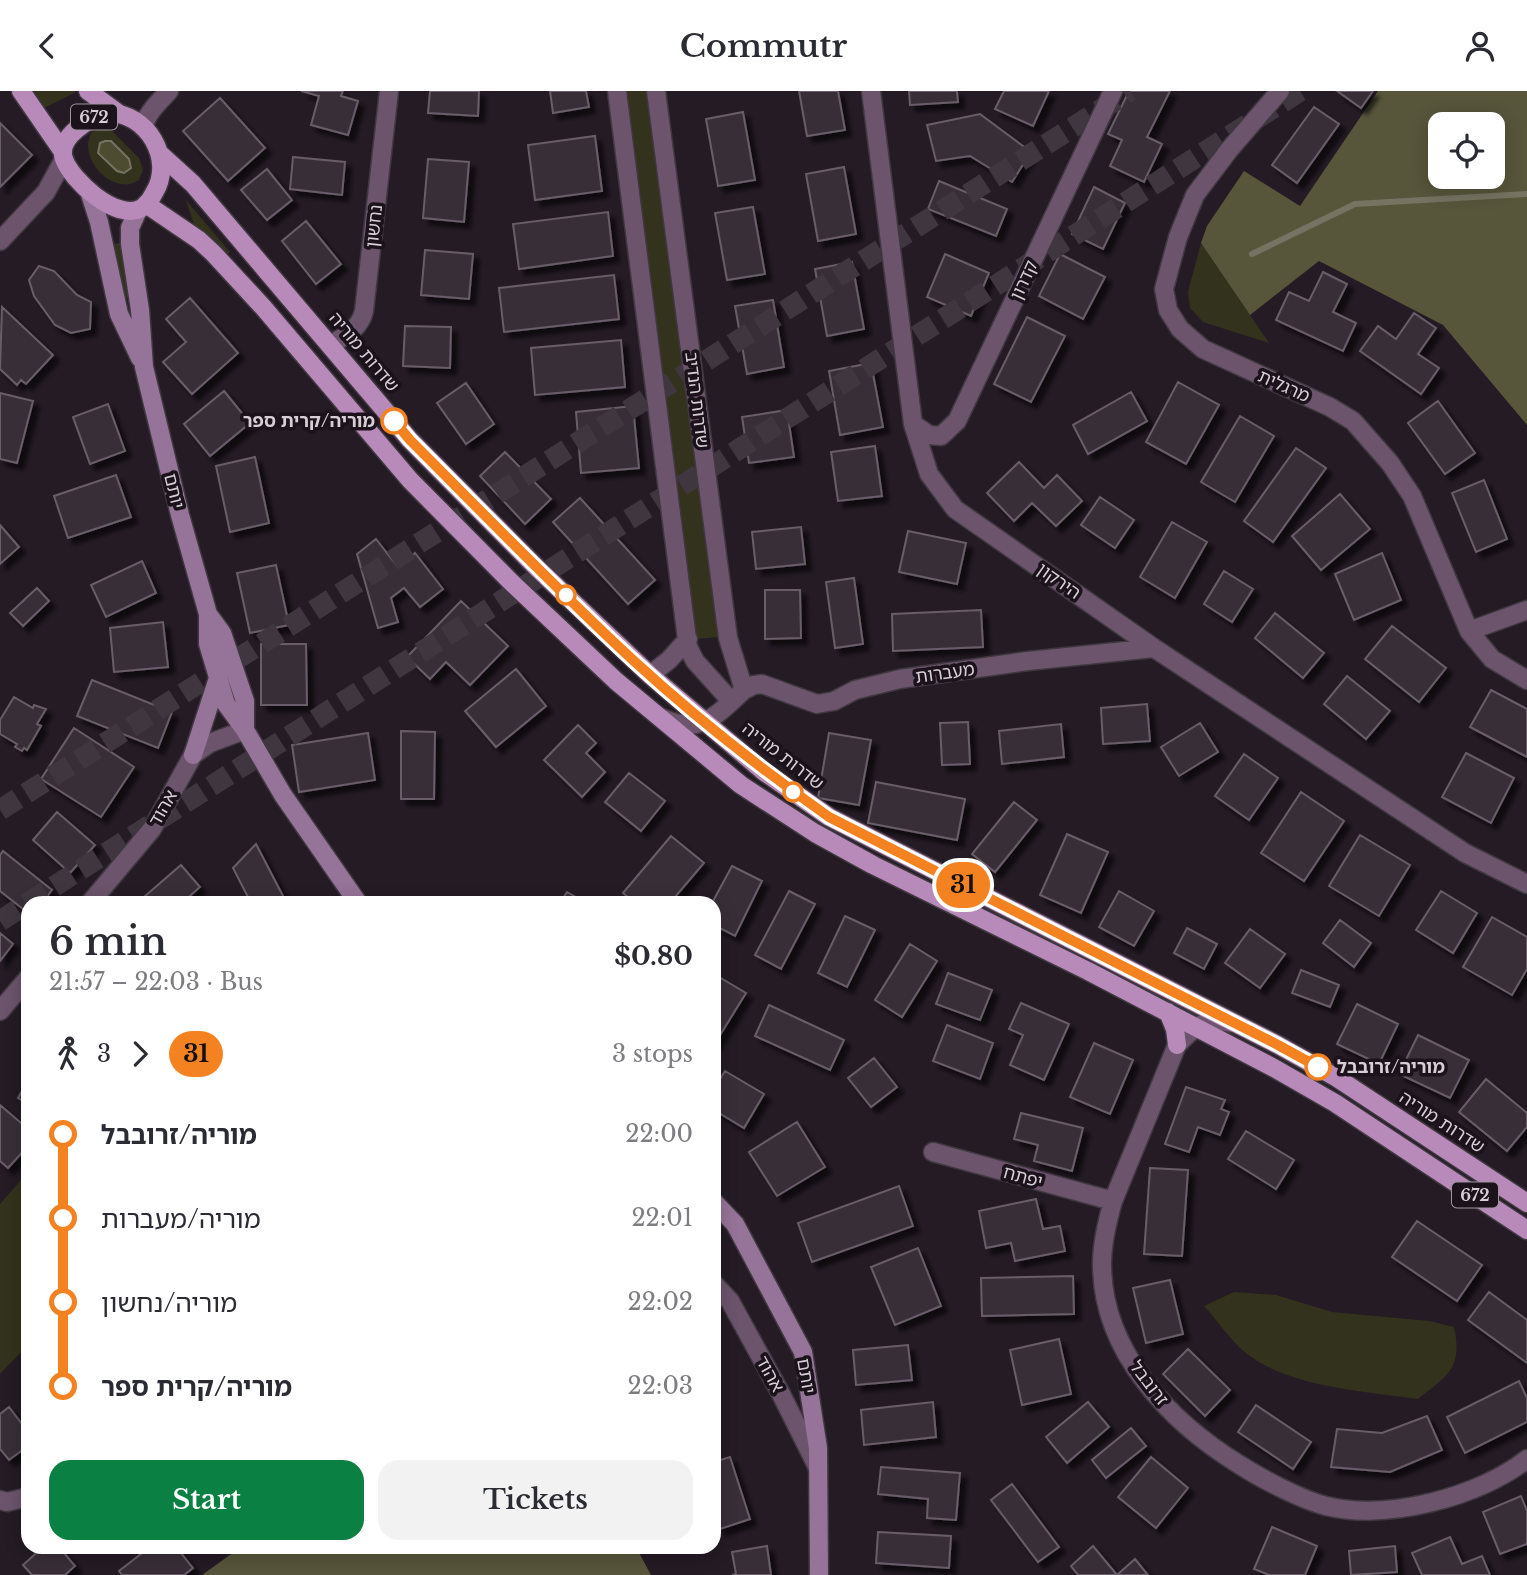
<!DOCTYPE html>
<html lang="en">
<head>
<meta charset="utf-8">
<style>
	:root { --surface:#fff; --page:#f2f2f3; --text:#2b2b33; --muted:#7c7c81; --accent:#0b8043 }
	body { margin:0; font-family:"Libre Baskerville","Noto Sans Hebrew",serif; background:var(--page); color:var(--text); height:100vh; display:flex; flex-direction:column; font-size:26px; white-space:nowrap }
	* { box-sizing:border-box; margin:0 }
	p { font-size:23px; color:var(--muted) }
	.icon { flex:none; width:38px; height:38px; fill:none; stroke:currentColor; stroke-width:2; stroke-linecap:round; stroke-linejoin:round }
	.map { position:relative; flex:1; overflow:hidden }
	.side { position:absolute; left:21px; top:805px; width:700px; height:658px; display:flex; flex-direction:column; background:var(--surface); border-radius:21px; box-shadow:0 4px 18px #0003 }
	.side>* { flex:none }
	.badge { padding:0 14px; border-radius:23px; font-size:24px; line-height:46px }
	.tools { position:absolute; left:1428px; top:21px; display:grid; gap:14px }
	.tools a { display:grid; place-items:center; width:77px; height:77px; border-radius:14px; background:var(--surface); box-shadow:0 4px 18px #0003; font-size:35px }
	.map>.badge { position:absolute; translate:-50% -50%; box-shadow:0 0 0 4px #fff }
	.legs { display:flex; align-items:center; gap:10px; height:77px; padding:0 28px; font-size:23px }
	.legs p { margin-inline-start:auto }
	.overview { display:flex; align-items:center; justify-content:space-between; height:119px; padding:0 28px }
	h1 { font-size:38px; font-weight:600; line-height:52px }
	.cta { display:flex; gap:14px; margin-top:auto; padding:14px 28px }
	.cta a { flex:1; height:80px; border-radius:21px; background:var(--accent); color:#fff; font-size:28px; font-weight:600; line-height:80px; text-align:center }
	.cta a+a { background:var(--page); color:var(--text) }
	ul { padding:0 28px; list-style:none }
	li { display:flex; align-items:center; gap:24px; height:84px; font-size:26px }
	li i { display:grid; place-items:center; width:10px; height:100%; margin:0 9px; background:currentColor }
	li i::after { content:''; width:18px; height:18px; margin:-9px; border:5px solid; border-radius:50%; background:var(--surface) }
	li p { margin-inline-start:auto }
	li:first-child i { background:linear-gradient(#0000 50%,currentColor 0) }
	li:last-child i { background:linear-gradient(currentColor 50%,#0000 0) }
	header { display:flex; justify-content:space-between; align-items:center; height:91px; padding:0 28px; background:var(--surface); font-size:32px; font-weight:600 }
	.map>svg:first-child { display:block }
	.green { fill:#33321c }
	.forest { fill:#57563b; fill-rule:evenodd }
	.water { fill:#4d4c31; stroke:#767362; stroke-width:2 }
	.lines { fill:none; stroke-linecap:round; stroke-linejoin:round }
	.stream { stroke:#767362; stroke-width:6 }
	.building { fill:#392f39; stroke:#685d68; stroke-width:2; filter:url(#shadow) }
	.highway-tunnel { stroke:#3f363f; stroke-width:21; stroke-dasharray:21 10; stroke-linecap:butt }
	.street-casing { stroke:#403840; stroke-width:21 }
	.secondary-casing { stroke:#403840; stroke-width:21 }
	.primary-casing { stroke:#403840; stroke-width:21 }
	.street { stroke:#6b546c; stroke-width:18 }
	.secondary { stroke:#967398; stroke-width:18 }
	.primary { stroke:#b88aba; stroke-width:18 }
	.line-1-casing { stroke:#fff; stroke-width:16 }
	.line-1 { stroke:#f58220; stroke-width:10 }
	.stop-1-dot { fill:#fff; stroke:#f58220; stroke-width:3.5 }
	.labels { text-anchor:middle; dominant-baseline:central; stroke-width:7; stroke-linejoin:round; paint-order:stroke }
	.shield { fill:#1b121b; stroke:#9d969d; stroke-width:2 }
	.shield-label { font-size:16px; font-weight:bold; fill:#d5cfd5 }
	.street-label { font-size:18px; fill:#d5cfd5; stroke:#1b121b }
	.stop-label { font-size:18px; font-weight:bold; fill:#d5cfd5; stroke:#1b121b; text-anchor:end }
</style>
</head>
<body>
<header><svg class="icon" aria-label="back" viewBox="0 0 24 24"><path d="M15 5l-7 7 7 7"/></svg>Commutr<svg class="icon" aria-label="person" viewBox="0 0 24 24"><circle cx="12" cy="8" r="4"/><path d="M4 21q1-7 8-7t8 7"/></svg></header>
<div class="map">
<svg width="1527" height="1484" viewBox="0 0 1527 1484">
	<defs>
		<filter id="shadow"><feDropShadow dx="6" dy="6" stdDeviation="2" flood-color="#0009"/></filter>
	</defs>
	<rect width="100%" height="100%" fill="#241b24"/>
	<path class="green" d="M27 0H75L76 1 40 19Z
		M625 0H649L719 546 695 548Z
		M99 38 112 40 139 67 143 79 139 89C113 107 76 66 92 41Z
		M186 109 230 161 226 165 194 134Z
		M120 152 125 153 130 206 121 208 107 154Z
		M1201 152 1269 252 1203 231 1190 217 1188 201Z
		M28 1081V1254L0 1283V1113Z
		M1234 1201 1276 1204 1332 1221 1429 1230 1454 1236C1463 1277 1448 1284 1418 1308 1364 1300 1280 1296 1239 1256 1227 1244 1216 1228 1204 1215Z"/>
	<path class="forest" d="M1378 0H1527V334L1443 234 1319 170 1250 224 1201 152 1207 135 1244 80 1300 115ZM1440 33H1493V86H1440Z
		M241 1456H636L651 1484H202Z"/>
	<path class="water" d="M105 50H111L129 68 131 77 124 82 117 80 98 62 100 52Z"/>
	<g class="lines">
		<path class="stream" d="M1252 163 1355 113 1527 103"/>
	</g>
	<path class="building" d="M343 0 341 5 358 10 348 44 311 34 319 5 301 0Z
		M430 0H479L478 25 428 22Z
		M550 0H586L589 16 553 22Z
		M799 0H838L845 39 807 45Z
		M909 0H957L958 11 910 14Z
		M1004 0H1049L1033 35 995 18Z
		M1129 0H1170L1147 46 1162 53 1144 91 1110 75 1122 49 1108 43Z
		M1337 0H1373L1361 17Z
		M220 7 265 57 228 90 183 40Z
		M1314 16 1339 33 1297 92 1272 74Z
		M743 21 755 89 718 95 706 28Z
		M980 23 1031 61 1012 91 970 65 936 70 927 34Z
		M0 32 32 64 0 96Z
		M595 45 602 100 535 109 528 54Z
		M293 66 345 71 342 104 290 98Z
		M428 68 469 71 464 131 423 127Z
		M844 76 856 143 818 150 806 83Z
		M267 78 292 109 267 129 241 99Z
		M939 90 1007 118 996 145 928 118Z
		M1094 96 1125 112 1103 158 1072 143Z
		M753 116 765 183 727 189 715 122Z
		M608 121 613 165 519 178 513 133Z
		M306 130 341 173 316 193 282 150Z
		M425 159 473 163 469 208 421 204Z
		M945 163 989 182 971 225 927 206Z
		M1060 163 1105 186 1083 228 1039 205Z
		M852 171 864 238 827 245 815 178Z
		M39 175 54 180 77 204 91 211 90 238 71 242 55 234 34 205 29 189Z
		M1323 181 1347 193 1333 221 1356 232 1343 260 1276 229 1289 201 1309 210Z
		M614 184 619 228 504 241 499 197Z
		M190 207 238 262 192 303 163 271 186 251 166 228Z
		M773 209 784 276 747 283 735 215Z
		M2 216 53 264 26 293 21 289 17 294 0 278Z
		M1414 222 1436 237 1418 263 1439 277 1421 303 1360 260 1378 235 1396 248Z
		M1027 226 1065 245 1031 311 994 293Z
		M405 235 451 236 450 277 403 275Z
		M621 249 625 296 535 304 531 257Z
		M871 272 883 336 840 344 829 280Z
		M1178 291 1219 314 1186 373 1146 351Z
		M466 292 494 333 466 353 437 312Z
		M224 300 250 332 210 365 184 333Z
		M1131 301 1147 330 1088 363 1073 334Z
		M0 302 33 310 17 372 0 368Z
		M1438 310 1475 362 1445 383 1408 332Z
		M108 313 125 360 90 373 73 326Z
		M633 315 639 377 581 382 576 321Z
		M787 319 794 366 749 372 742 326Z
		M1240 325 1274 345 1235 411 1201 391Z
		M875 355 882 405 838 410 831 361Z
		M1296 357 1326 377 1273 451 1244 430Z
		M505 361 551 408 525 433 480 385Z
		M255 366 269 432 230 441 216 375Z
		M1019 371 1044 397 1057 384 1082 410 1056 435 1032 412 1014 430 987 402Z
		M116 384 131 426 68 447 54 405Z
		M1484 389 1507 448 1476 461 1452 402Z
		M1340 403 1370 438 1321 479 1292 445Z
		M1100 406 1134 429 1115 457 1081 434Z
		M580 407 655 489 628 513 553 431Z
		M1172 431 1207 451 1175 507 1140 486Z
		M0 434 19 456 0 473Z
		M801 436 805 473 756 478 752 441Z
		M908 440 966 452 957 493 899 481Z
		M376 448 398 476 415 462 443 498 420 516 404 497 391 507 398 531 378 537 357 463Z
		M1382 462 1401 509 1354 529 1335 483Z
		M142 470 156 502 106 526 91 494Z
		M276 474 289 534 250 542 237 482Z
		M1224 480 1253 498 1232 531 1204 513Z
		M854 487 863 553 835 557 826 491Z
		M37 497 49 510 23 535 10 522Z
		M765 499H800L801 547 765 548Z
		M461 510 508 555 470 594 446 571 430 588 407 566Z
		M981 519 983 556 893 560 892 523Z
		M1275 522 1324 562 1303 587 1255 547Z
		M163 531 168 576 114 581 110 537Z
		M1392 535 1446 577 1419 611 1365 568Z
		M261 553H306L307 614H261Z
		M516 578 546 615 496 656 465 620Z
		M1347 585 1390 620 1366 648 1324 613Z
		M92 589 172 621 158 657 77 625Z
		M1491 599 1527 618V666L1470 636Z
		M14 606 33 617 34 614 46 618 37 633 41 635 27 659 24 657 22 660 15 656 17 653 0 643V629Z
		M1147 613 1150 650 1103 653 1101 617Z
		M968 631 970 673 942 674 940 632Z
		M1200 632 1218 661 1179 685 1161 656Z
		M1061 633 1064 666 1002 673 999 640Z
		M578 634 596 652 586 662 605 681 582 706 544 669Z
		M74 637 134 676 101 726 41 688Z
		M401 640 435 641 434 708H401Z
		M368 642 375 689 299 701 292 654Z
		M829 642 871 649 859 714 818 707Z
		M1466 662 1514 687 1491 732 1442 706Z
		M1244 663 1278 687 1249 729 1215 705Z
		M629 682 665 710 641 740 605 711Z
		M876 691 965 708 957 749 868 732Z
		M1301 701 1344 730 1304 790 1261 762Z
		M1014 711 1037 729 995 781 972 763Z
		M57 721 95 754 70 782 33 749Z
		M1067 743 1108 761 1081 822 1040 804Z
		M1360 744 1410 774 1379 825 1329 795Z
		M671 745 704 772 670 812H635L623 802Z
		M256 753 284 807 268 812H251L233 777Z
		M3 760 52 799 42 812H28V822L0 800V764Z
		M181 774 200 796 182 812H137Z
		M732 775 762 790 735 845 714 834 712 812Z
		M789 800 815 813 781 878 755 864Z
		M1119 800 1154 820 1134 855 1099 836Z
		M1441 800 1477 822 1453 862 1416 839Z
		M567 801 586 812H560Z
		M845 825 875 839 847 896 818 882Z
		M1492 826 1527 846V878L1512 904 1463 876Z
		M1340 829 1371 852 1354 876 1323 852Z
		M1187 837 1217 853 1204 878 1174 862Z
		M1250 838 1285 863 1260 897 1225 872Z
		M0 842 13 853 0 870Z
		M910 853 937 870 902 926 875 909Z
		M1301 879 1339 894 1330 916 1292 902Z
		M948 882 992 899 980 929 936 913Z
		M714 883 746 902 714 954Z
		M1021 912 1069 933 1044 989 1010 974 1023 944 1009 938Z
		M1357 913 1398 933 1379 973 1337 953Z
		M769 914 844 949 830 979 755 945Z
		M947 934 993 952 980 988 933 970Z
		M1418 944 1469 969 1450 1007 1399 983Z
		M1094 952 1133 969 1110 1023 1070 1006Z
		M874 967 897 996 871 1016 848 987Z
		M725 980 764 1003 744 1037 714 1019V998Z
		M1486 988 1527 1022V1036L1507 1060 1459 1021Z
		M28 990V1013L18 1007Z
		M1186 996 1225 1009 1221 1018 1229 1021 1220 1044 1198 1036 1189 1061 1165 1053Z
		M0 1014 28 1038V1055L8 1077 0 1070Z
		M1021 1022 1083 1037 1072 1080 1034 1070 1038 1054 1014 1048Z
		M797 1031 825 1076 777 1105 749 1061Z
		M1246 1040 1294 1069 1276 1098 1228 1068Z
		M1150 1077 1188 1079 1182 1165 1144 1163Z
		M899 1095 913 1135 812 1171 798 1132Z
		M1036 1108 1043 1138 1060 1135 1065 1160 1015 1170 1011 1152 986 1157 979 1120Z
		M1417 1130 1482 1174 1457 1210 1392 1166Z
		M918 1157 941 1215 895 1234 871 1176Z
		M1073 1185 1074 1223 982 1225 981 1187Z
		M1170 1189 1183 1243 1146 1252 1133 1197Z
		M1489 1201 1527 1229V1272L1468 1229Z
		M1059 1248 1071 1303 1022 1314 1010 1259Z
		M908 1254 912 1289 856 1294 853 1259Z
		M1188 1258 1230 1299 1205 1325 1163 1283Z
		M1519 1290 1527 1307V1331L1465 1362 1447 1326Z
		M933 1311 936 1346 864 1354 861 1319Z
		M1088 1311 1109 1336 1067 1372 1046 1346Z
		M1256 1314 1311 1351 1293 1378 1238 1341Z
		M9 1316 28 1341V1355L9 1369 0 1358V1323Z
		M1427 1325 1442 1359 1390 1381 1331 1376 1337 1338 1382 1342Z
		M1131 1337 1146 1355 1106 1387 1092 1369Z
		M730 1366 750 1428 720 1438 714 1420V1371Z
		M1151 1366 1188 1397 1156 1437 1118 1406Z
		M881 1376 960 1382 956 1429 927 1427 928 1408 878 1403Z
		M1012 1393 1059 1456 1038 1471 991 1409Z
		M1521 1405 1527 1420V1453L1500 1463 1483 1421Z
		M1272 1436 1317 1455 1305 1484H1269L1254 1478Z
		M878 1441 951 1445 949 1477 876 1472Z
		M1450 1446 1462 1473 1482 1465 1490 1484H1422L1412 1462Z
		M767 1455 771 1484H732L736 1483 732 1461Z
		M1093 1455 1117 1484 1135 1468 1148 1484H1078L1071 1475Z
		M1395 1455 1397 1481 1351 1484 1349 1460Z
		M43 1456H59L75 1475 65 1484H32L23 1474Z
		M150 1456H176L193 1477 184 1484H122L119 1480Z"/>
	<g class="lines">
		<path class="highway-tunnel" d="M0 719 1130 0
			M28 812 1300 0
			M0 830 28 812"/>
		<g class="street-casing">
			<path id="street" d="M617 0 688 556 695 570 731 610
				M656 0 728 547 744 599C716 624 702 645 662 627
				M871 0 913 333 929 383 955 418 1154 557 1465 762 1527 793
				M1280 0 1229 59 1195 104 1178 146 1164 198 1168 219 1180 238 1203 258 1330 316 1353 330 1390 372 1412 405 1469 540 1492 568 1527 589
				M144 37C145 23 160 10 169 0
				M0 150 46 101 64 68
				M331 254C344 245 360 238 364 220L389 0
				M913 333 929 344 941 345 957 330 1113 0
				M1469 540 1527 519
				M650 584 669 569 688 548
				M744 599 754 594 762 593 817 613 834 610 855 599 900 588 1028 570 1154 557
				M90 812 152 738 193 664 210 652 245 639
				M0 920 28 887
				M1232 932C1204 927 1196 934 1177 954L1113 1110C1107 1131 1102 1152 1102 1173 1102 1261 1170 1331 1240 1374 1262 1388 1302 1409 1326 1415 1387 1430 1479 1406 1527 1368
				M933 1061 1113 1110
				M714 1193 730 1210 781 1303 818 1377
				M0 1409 7 1411 28 1406"/>
		</g>
		<g class="secondary-casing">
			<path id="secondary" d="M89 100 99 131 119 223 140 267
				M138 119 130 137V153L140 219 144 276 180 424 208 523V553L226 613 245 639 283 704 358 812
				M208 523 222 542 245 610V639
				M193 664 218 587
				M714 1111 735 1133 803 1261 818 1357 819 1484"/>
		</g>
		<g class="primary-casing">
			<path id="primary" d="M21 0 63 61
				M88 0 118 22
				M108 22C147 21 175 69 154 102 151 108 146 115 140 118 115 129 72 90 64 68 56 46 91 26 108 22Z
				M160 63 193 93 410 349 537 477 650 584 763 680 829 726 1278 954 1337 987 1527 1112
				M146 113 199 149 213 162 263 216 410 389 511 491 616 590 741 694 815 742 873 774 1088 880 1274 977 1335 1012 1527 1139
				M1168 921 1175 938 1177 954"/>
		</g>
		<use href="#street" class="street"/>
		<use href="#secondary" class="secondary"/>
		<use href="#primary" class="primary"/>
	</g>
	<g class="lines">
		<g class="line-1-casing">
			<path id="line-1" d="M394 330 410 349C484 423 557 499 634 570 695 626 761 678 829 726L1278 954 1318 976"/>
		</g>
		<use href="#line-1" class="line-1"/>
	</g>
	<g class="stop-1-dot">
		<circle cx="394" cy="330" r="12"/>
		<circle cx="566" cy="504" r="9"/>
		<circle cx="793" cy="701" r="9"/>
		<circle cx="1318" cy="976" r="12"/>
	</g>
	<g class="labels">
		<g class="shield">
			<rect x="71" y="13.5" width="46" height="25" rx="5"/>
			<rect x="1452" y="1091.5" width="46" height="25" rx="5"/>
		</g>
		<g class="shield-label">
			<text x="94" y="26">672</text>
			<text x="1475" y="1104">672</text>
		</g>
		<g class="street-label">
			<text transform="translate(374 135) rotate(-84)">נחשון</text>
			<text transform="translate(1024 189) rotate(-65)">קדרון</text>
			<text transform="translate(364 261) rotate(50)">שדרות מוריה</text>
			<text transform="translate(1284 295) rotate(24)">מרגלית</text>
			<text transform="translate(697 309) rotate(83)">שדרות הנדיב</text>
			<text transform="translate(174 400) rotate(76)">יותם</text>
			<text transform="translate(1059 490) rotate(35)">הירקון</text>
			<text transform="translate(945 582) rotate(-8)">מעברות</text>
			<text transform="translate(783 665) rotate(38)">שדרות מוריה</text>
			<text transform="translate(163 717) rotate(-60)">אהוד</text>
			<text transform="translate(1442 1031) rotate(33)">שדרות מוריה</text>
			<text transform="translate(1023 1086) rotate(15)">יפתח</text>
			<text transform="translate(770 1283) rotate(61)">אהוד</text>
			<text transform="translate(806 1285) rotate(80)">יותם</text>
			<text transform="translate(1149 1292) rotate(53)">זרובבל</text>
		</g>
		<g class="stop-label">
			<text x="375" y="330">מוריה/קרית ספר</text>
			<text x="1337" y="976" text-anchor="start">מוריה/זרובבל</text>
		</g>
	</g>
</svg>
<div class="tools">
<a><svg class="icon" aria-label="locate" viewBox="0 0 24 24"><circle cx="12" cy="12" r="6"/><path d="M12 2v4M12 18v4M2 12h4M18 12h4"/></svg></a>
</div>
<b class="badge" style="left:963px;top:794px;background:#f58220;color:#111">31</b>
<section class="side">
<div class="overview"><div><h1>6 min</h1><p>21:57 – 22:03 · Bus</p></div><b>$0.80</b></div>
<div class="legs"><svg class="icon" aria-label="walk" viewBox="0 0 24 24"><circle cx="13" cy="4" r="2"/><path d="M13 8l-2 6 4 7M11 14l-3 7M7 12l3-4h3l4 4"/></svg>3<svg class="icon" aria-label="forward" viewBox="0 0 24 24"><path d="M9 5l7 7-7 7"/></svg><b class="badge" style="background:#f58220;color:#111">31</b><p>3 stops</p></div>
<ul>
<li><i style="color:#f58220"></i><b>מוריה/זרובבל</b><p>22:00</p></li>
<li><i style="color:#f58220"></i><span>מוריה/מעברות</span><p>22:01</p></li>
<li><i style="color:#f58220"></i><span>מוריה/נחשון</span><p>22:02</p></li>
<li><i style="color:#f58220"></i><b>מוריה/קרית ספר</b><p>22:03</p></li>
</ul>
<div class="cta"><a>Start</a><a>Tickets</a></div>
</section>
</div>
</body>
</html>
